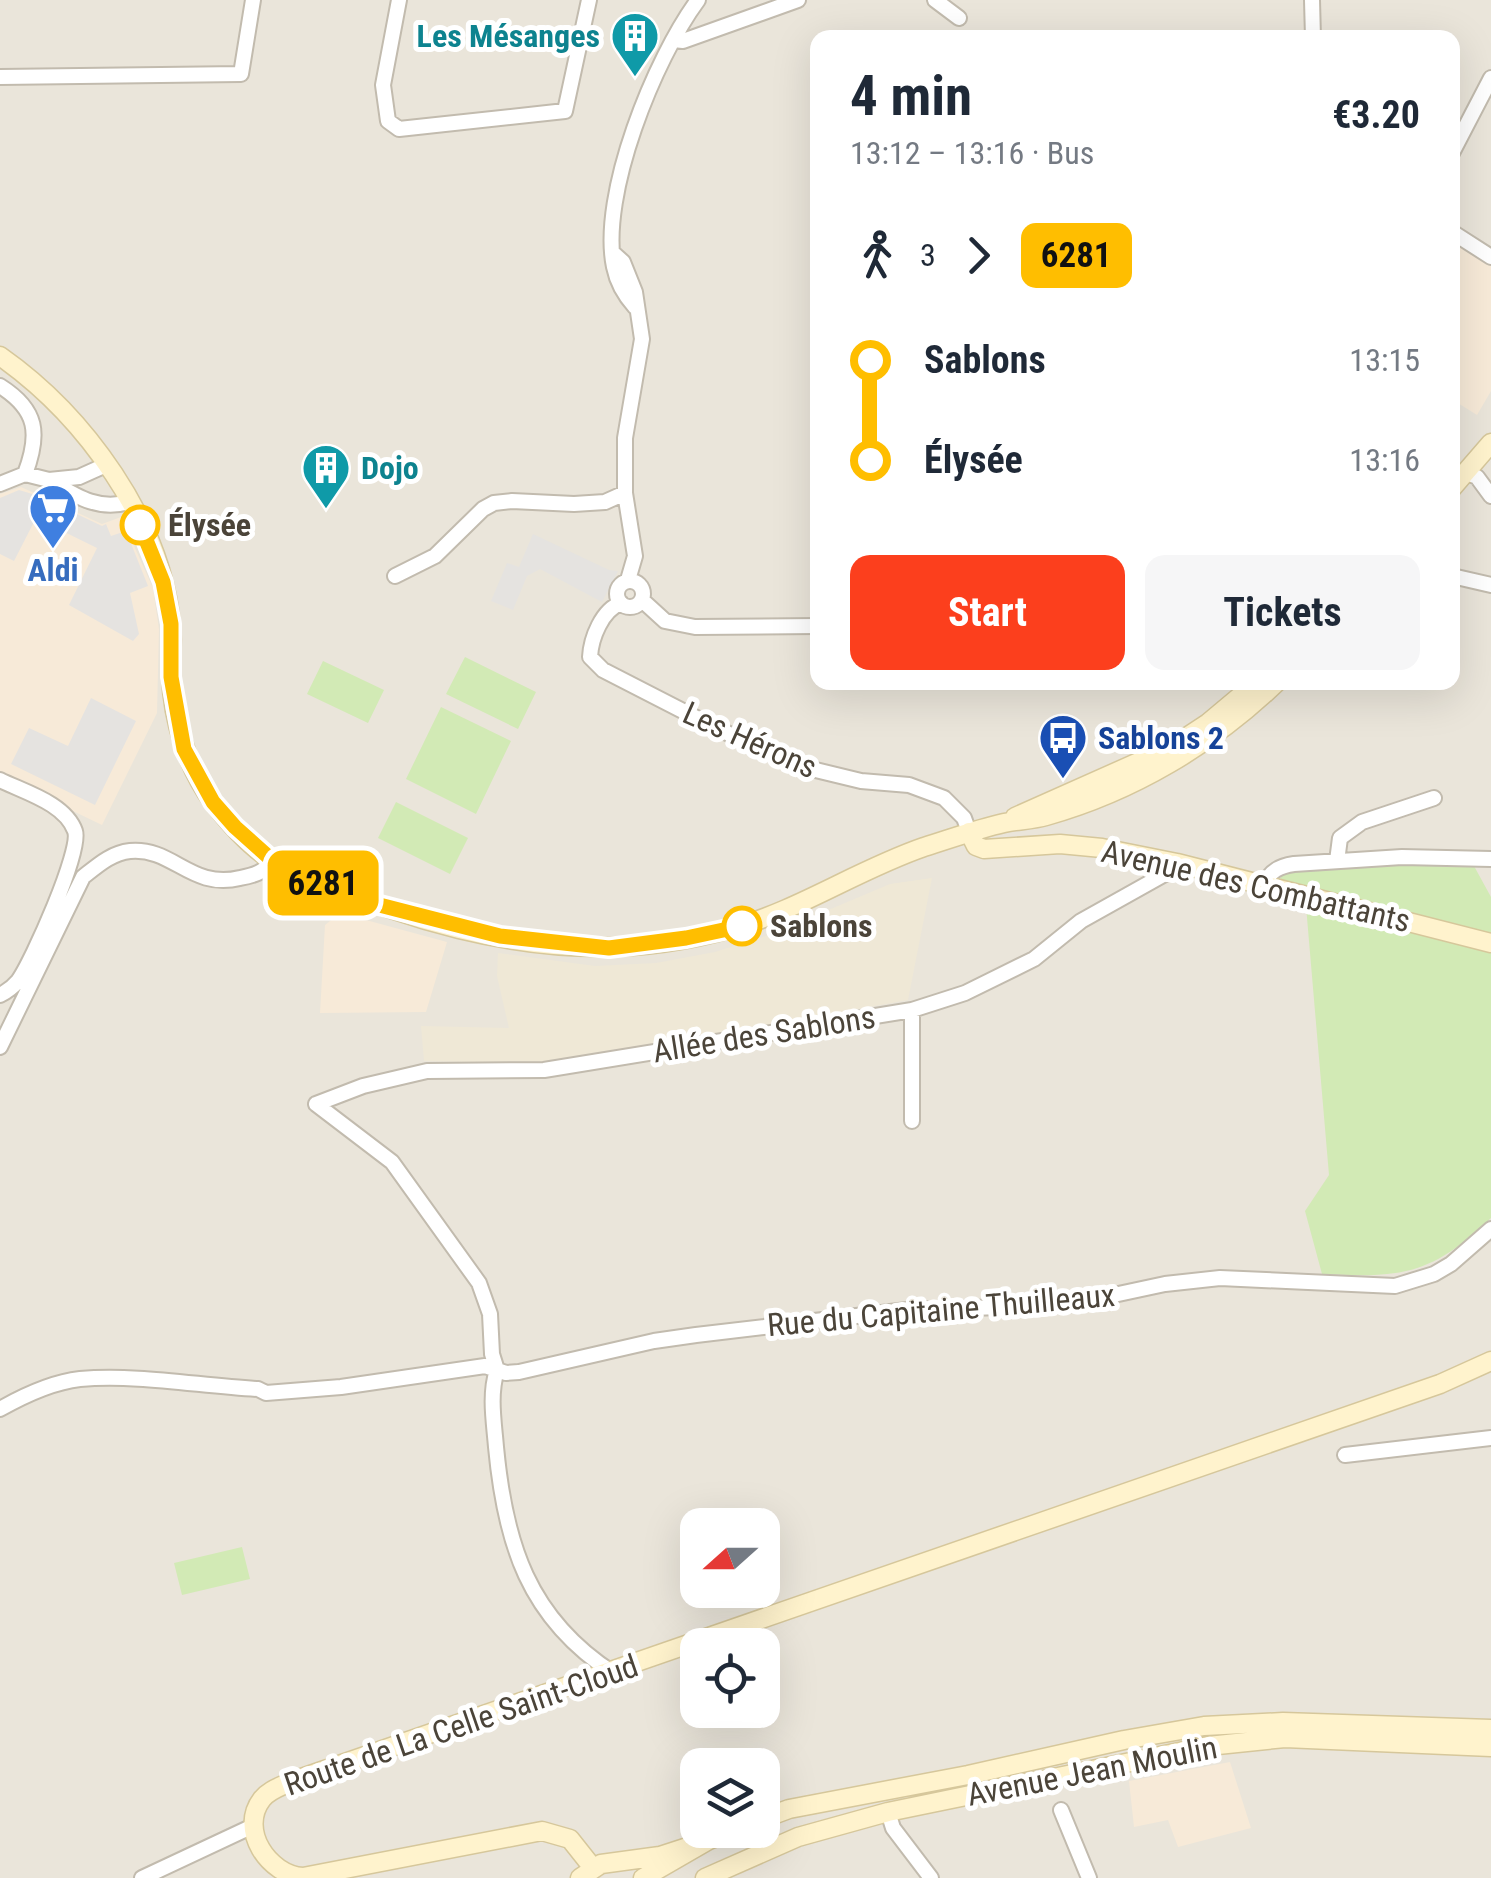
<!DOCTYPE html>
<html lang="en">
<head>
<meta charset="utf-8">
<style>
	:root { --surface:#fff; --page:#f6f6f7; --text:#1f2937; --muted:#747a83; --accent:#fc3f1d }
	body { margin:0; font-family:"Roboto Condensed",sans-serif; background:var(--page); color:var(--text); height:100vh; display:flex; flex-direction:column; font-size:38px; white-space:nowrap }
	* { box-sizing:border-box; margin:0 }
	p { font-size:32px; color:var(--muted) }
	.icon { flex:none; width:55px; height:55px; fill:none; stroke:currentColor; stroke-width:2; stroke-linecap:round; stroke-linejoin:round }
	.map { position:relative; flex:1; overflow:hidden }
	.panel { position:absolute; left:810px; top:30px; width:650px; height:660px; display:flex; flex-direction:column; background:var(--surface); border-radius:20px; box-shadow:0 10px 40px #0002 }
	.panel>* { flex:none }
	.badge { padding:0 20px; border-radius:15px; font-size:35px; line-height:65px }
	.needle { width:65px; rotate:249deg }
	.fabs { position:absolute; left:680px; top:1508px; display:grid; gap:20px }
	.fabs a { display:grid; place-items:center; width:100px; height:100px; border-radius:20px; background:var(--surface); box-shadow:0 10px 40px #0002; font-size:50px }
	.map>.badge { position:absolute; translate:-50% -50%; box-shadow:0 0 0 5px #fff }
	.legs { display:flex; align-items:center; gap:15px; height:110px; padding:0 40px; font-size:32px }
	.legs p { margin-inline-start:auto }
	.headline { display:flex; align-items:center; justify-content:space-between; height:170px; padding:0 40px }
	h1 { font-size:55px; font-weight:700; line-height:75px }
	.cta { display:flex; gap:20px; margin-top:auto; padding:20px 40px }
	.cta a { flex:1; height:115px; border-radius:20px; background:var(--accent); color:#fff; font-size:40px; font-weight:700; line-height:115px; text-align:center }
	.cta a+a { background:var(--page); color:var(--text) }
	ul { padding:0 40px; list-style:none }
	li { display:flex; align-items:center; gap:35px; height:100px; font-size:38px }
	li i { display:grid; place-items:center; width:15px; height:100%; margin:0 12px; background:currentColor }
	li i::after { content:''; width:25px; height:25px; margin:-12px; border:8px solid; border-radius:50%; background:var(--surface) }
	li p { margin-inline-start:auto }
	li:first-child i { background:linear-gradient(#0000 50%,currentColor 0) }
	li:last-child i { background:linear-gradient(currentColor 50%,#0000 0) }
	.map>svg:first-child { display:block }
	.residential { fill:#eae5da; fill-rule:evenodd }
	.commercial { fill:#f7ead8 }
	.education { fill:#efe8d6 }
	.green { fill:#d2eab5 }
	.parking { fill:#e5e3e0 }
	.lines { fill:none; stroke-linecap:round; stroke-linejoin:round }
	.street-casing { stroke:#c2bbae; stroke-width:18 }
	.secondary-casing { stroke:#d6c79b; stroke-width:21 }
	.street { stroke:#fff; stroke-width:14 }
	.secondary { stroke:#fff3cd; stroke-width:18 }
	.line-1-casing { stroke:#fff; stroke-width:22 }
	.line-1 { stroke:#ffbe00; stroke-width:15 }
	.stop-1-dot { fill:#fff; stroke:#ffbe00; stroke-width:5 }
	.labels { text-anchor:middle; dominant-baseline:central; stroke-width:10; stroke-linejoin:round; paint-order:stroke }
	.culture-label { font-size:32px; font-weight:bold; fill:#0d838f; stroke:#fff; text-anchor:end }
	.stop-label { font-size:32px; font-weight:bold; fill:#4b4439; stroke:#fff; text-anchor:start }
	.shop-label { font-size:32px; font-weight:bold; fill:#366cbe; stroke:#fff }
	.transit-label { font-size:32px; font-weight:bold; fill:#164399; stroke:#fff; text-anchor:start }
	.street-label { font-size:32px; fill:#4b4439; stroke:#fff }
</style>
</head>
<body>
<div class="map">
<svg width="1491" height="1878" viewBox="0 0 1491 1878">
	<rect width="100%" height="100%" fill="#f6f3ec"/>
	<path class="residential" d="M0 0H1491V1878H0ZM818 38H1452V682H818ZM698 1525H762V1590H698ZM698 1645H762V1710H698ZM698 1765H762V1830H698Z"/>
	<path class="commercial" d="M1452 233 1491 257V391L1477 415 1453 400Z
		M21 487 102 524 121 517 153 588 159 629 157 713 102 825 0 776V494Z
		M340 913 447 942 426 1012 320 1013 325 925Z
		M1230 1762 1251 1828 1178 1847 1168 1820 1134 1827 1129 1781Z"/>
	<path class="education" d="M932 878 908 1000 552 1064 424 1061 421 1026 509 1028 497 976 498 953 595 966 656 963 715 952 769 935 890 884Z"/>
	<path class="green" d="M465 657 536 692 518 729 446 694Z
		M323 661 384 690 368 723 307 694Z
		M441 707 511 741 476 814 406 779Z
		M396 802 468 838 450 874 378 838Z
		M1463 863 1474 866 1491 897V935L1279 885 1282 872C1342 863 1403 864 1463 863Z
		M1306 906 1491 953V1218C1431 1275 1403 1278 1322 1274L1305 1211 1329 1175Z
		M242 1547 250 1579 182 1595 174 1563Z"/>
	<path class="parking" d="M19 490 39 496 102 526 106 524 111 536 126 531 148 586 130 593 139 634 133 641 69 605 97 548 36 518 14 561 0 554V498Z
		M533 534 609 570 618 571 602 602 540 569 527 576 513 610 491 601 507 563 519 567Z
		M91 698 136 721 95 805 11 764 29 728 68 746Z"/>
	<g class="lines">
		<g class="street-casing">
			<path id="street" d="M399 0 383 85 388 121 399 129 565 111 589 0
				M935 0 959 18
				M1312 0 1313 38
				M673 40 683 41 798 0
				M0 77 241 74 253 0
				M1452 153 1491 78
				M1452 232 1491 257
				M613 253 623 262 635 292 642 339 625 438V493L635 556 628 580
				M635 307C625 296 617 282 614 267 599 195 655 58 698 0
				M0 386C38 410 40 434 25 474
				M108 464 79 477 49 480C76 496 97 511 129 502
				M1467 473 1477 477 1491 496
				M0 484 25 474 49 480
				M395 576 435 556 483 509 494 503 512 501 574 504 605 502 625 493
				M1452 576 1491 585
				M617 594a13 13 0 1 1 26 0a13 13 0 1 1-26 0Z
				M642 600 665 621 695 627 818 626
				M621 603C602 610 591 638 590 657L603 670 716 728 799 766 861 781 909 785 944 798 964 818 969 832
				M0 780C24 792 65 803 75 831 82 850 32 962 18 981 13 987 6 992 0 995
				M1337 861 1340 838 1362 822 1434 798
				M1265 885C1269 871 1280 866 1294 864L1402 857 1491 859
				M0 1047 83 877C97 866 111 853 130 851 173 847 191 890 240 878 255 875 262 873 273 861
				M316 1104 363 1086 427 1071 544 1070 912 1010 965 993 1034 959 1081 921 1165 874 1177 863
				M316 1104 392 1162 479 1283 490 1314 492 1354 497 1370
				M912 1121V1010
				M497 1370C489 1395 494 1422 496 1447 505 1543 528 1618 613 1673
				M0 1409C23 1396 53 1382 80 1379 138 1374 200 1386 258 1389L266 1393 341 1387 485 1366 506 1373 519 1372 654 1341 696 1335 907 1310 1067 1305 1165 1284 1220 1278 1395 1286 1434 1274 1451 1264 1491 1229
				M1345 1455 1491 1438
				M1061 1810 1089 1878
				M888 1812 893 1828 931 1878
				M142 1878 253 1826"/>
		</g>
		<g class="secondary-casing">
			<path id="secondary" d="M0 356C84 415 162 521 171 626 173 643 170 660 171 676 173 720 187 767 213 802 229 823 251 848 273 861 287 870 305 875 320 881 407 920 509 948 605 947 646 947 690 940 730 929 798 911 857 870 924 847 950 839 977 829 1004 823 1018 820 1032 820 1046 816 1132 792 1213 744 1277 682
				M1452 488 1491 443
				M1015 817 1170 748 1208 723 1257 682
				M969 832 976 846 984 849 1060 844 1102 848 1177 863 1491 943
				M762 1819 789 1809 968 1775 1124 1740 1204 1726 1283 1722 1491 1729
				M593 1868 570 1839 542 1831 303 1877C269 1875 238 1830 262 1799 269 1790 280 1787 290 1782L1440 1384 1491 1361
				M580 1878 601 1864 660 1856 709 1840
				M643 1878 709 1840 734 1830
				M705 1878 798 1837 888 1812 1208 1746 1285 1738 1491 1747"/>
		</g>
		<use href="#street" class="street"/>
		<use href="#secondary" class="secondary"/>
	</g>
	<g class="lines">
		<g class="line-1-casing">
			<path id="line-1" d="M140 525 163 582 171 624V677L184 749 213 802 235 827 273 861 360 900 500 936 609 948 686 938 742 926"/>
		</g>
		<use href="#line-1" class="line-1"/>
	</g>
	<defs>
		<g id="building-pin" transform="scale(2.5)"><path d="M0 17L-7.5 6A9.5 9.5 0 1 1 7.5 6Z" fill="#0f9aa8" stroke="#fff"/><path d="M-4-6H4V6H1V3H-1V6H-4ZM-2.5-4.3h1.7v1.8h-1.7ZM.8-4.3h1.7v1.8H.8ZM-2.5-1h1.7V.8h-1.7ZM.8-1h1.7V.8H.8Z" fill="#fff"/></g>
		<g id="supermarket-pin" transform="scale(2.5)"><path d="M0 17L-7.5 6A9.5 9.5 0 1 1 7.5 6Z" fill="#3f7fe0" stroke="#fff"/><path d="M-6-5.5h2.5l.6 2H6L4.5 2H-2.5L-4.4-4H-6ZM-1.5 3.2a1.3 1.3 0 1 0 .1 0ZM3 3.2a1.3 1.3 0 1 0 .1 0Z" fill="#fff"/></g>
		<g id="bus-pin" transform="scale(2.5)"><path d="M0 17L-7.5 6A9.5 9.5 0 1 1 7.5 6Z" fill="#1a4fb4" stroke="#fff"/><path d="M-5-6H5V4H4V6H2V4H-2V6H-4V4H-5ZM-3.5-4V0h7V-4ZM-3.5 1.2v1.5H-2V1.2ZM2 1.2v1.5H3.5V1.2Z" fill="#fff"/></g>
	</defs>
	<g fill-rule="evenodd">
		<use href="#building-pin" x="635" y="36"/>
		<use href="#building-pin" x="326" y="468"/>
		<use href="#supermarket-pin" x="53" y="508"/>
		<use href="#bus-pin" x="1063" y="738"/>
	</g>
	<g class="stop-1-dot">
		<circle cx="140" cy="525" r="18"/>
		<circle cx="742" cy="926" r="18"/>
	</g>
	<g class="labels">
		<g class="culture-label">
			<text x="600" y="36">Les Mésanges</text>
			<text x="361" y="468" text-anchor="start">Dojo</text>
		</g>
		<g class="stop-label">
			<text x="168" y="525">Élysée</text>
			<text x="770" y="926">Sablons</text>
		</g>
		<g class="shop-label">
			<text x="53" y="570">Aldi</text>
		</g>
		<g class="transit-label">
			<text x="1098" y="738">Sablons 2</text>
		</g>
		<g class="street-label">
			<text transform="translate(750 740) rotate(24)">Les Hérons</text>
			<text transform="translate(1256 886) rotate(13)">Avenue des Combattants</text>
			<text transform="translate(764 1034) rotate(-9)">Allée des Sablons</text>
			<text transform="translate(941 1310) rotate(-5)">Rue du Capitaine Thuilleaux</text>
			<text transform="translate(461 1725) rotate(-19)">Route de La Celle Saint-Cloud</text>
			<text transform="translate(1092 1771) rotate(-11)">Avenue Jean Moulin</text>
		</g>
	</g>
</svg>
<div class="fabs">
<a><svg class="needle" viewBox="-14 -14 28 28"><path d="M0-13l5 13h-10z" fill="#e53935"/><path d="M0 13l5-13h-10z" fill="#747a83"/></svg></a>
<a><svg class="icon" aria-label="locate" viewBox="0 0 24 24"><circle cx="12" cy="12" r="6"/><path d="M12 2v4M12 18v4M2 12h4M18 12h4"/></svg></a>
<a><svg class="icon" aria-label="layers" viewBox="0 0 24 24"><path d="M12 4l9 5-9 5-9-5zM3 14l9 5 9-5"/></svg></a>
</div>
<b class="badge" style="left:323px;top:883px;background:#ffbe00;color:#111">6281</b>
<section class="panel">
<div class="headline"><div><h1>4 min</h1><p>13:12 – 13:16 · Bus</p></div><b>€3.20</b></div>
<div class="legs"><svg class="icon" aria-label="walk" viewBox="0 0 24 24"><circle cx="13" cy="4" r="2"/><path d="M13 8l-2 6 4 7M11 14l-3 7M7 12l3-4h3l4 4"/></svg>3<svg class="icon" aria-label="forward" viewBox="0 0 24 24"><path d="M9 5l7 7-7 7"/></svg><b class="badge" style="background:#ffbe00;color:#111">6281</b></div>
<ul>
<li><i style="color:#ffbe00"></i><b>Sablons</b><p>13:15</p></li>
<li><i style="color:#ffbe00"></i><b>Élysée</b><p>13:16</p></li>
</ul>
<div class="cta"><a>Start</a><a>Tickets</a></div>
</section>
</div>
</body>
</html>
